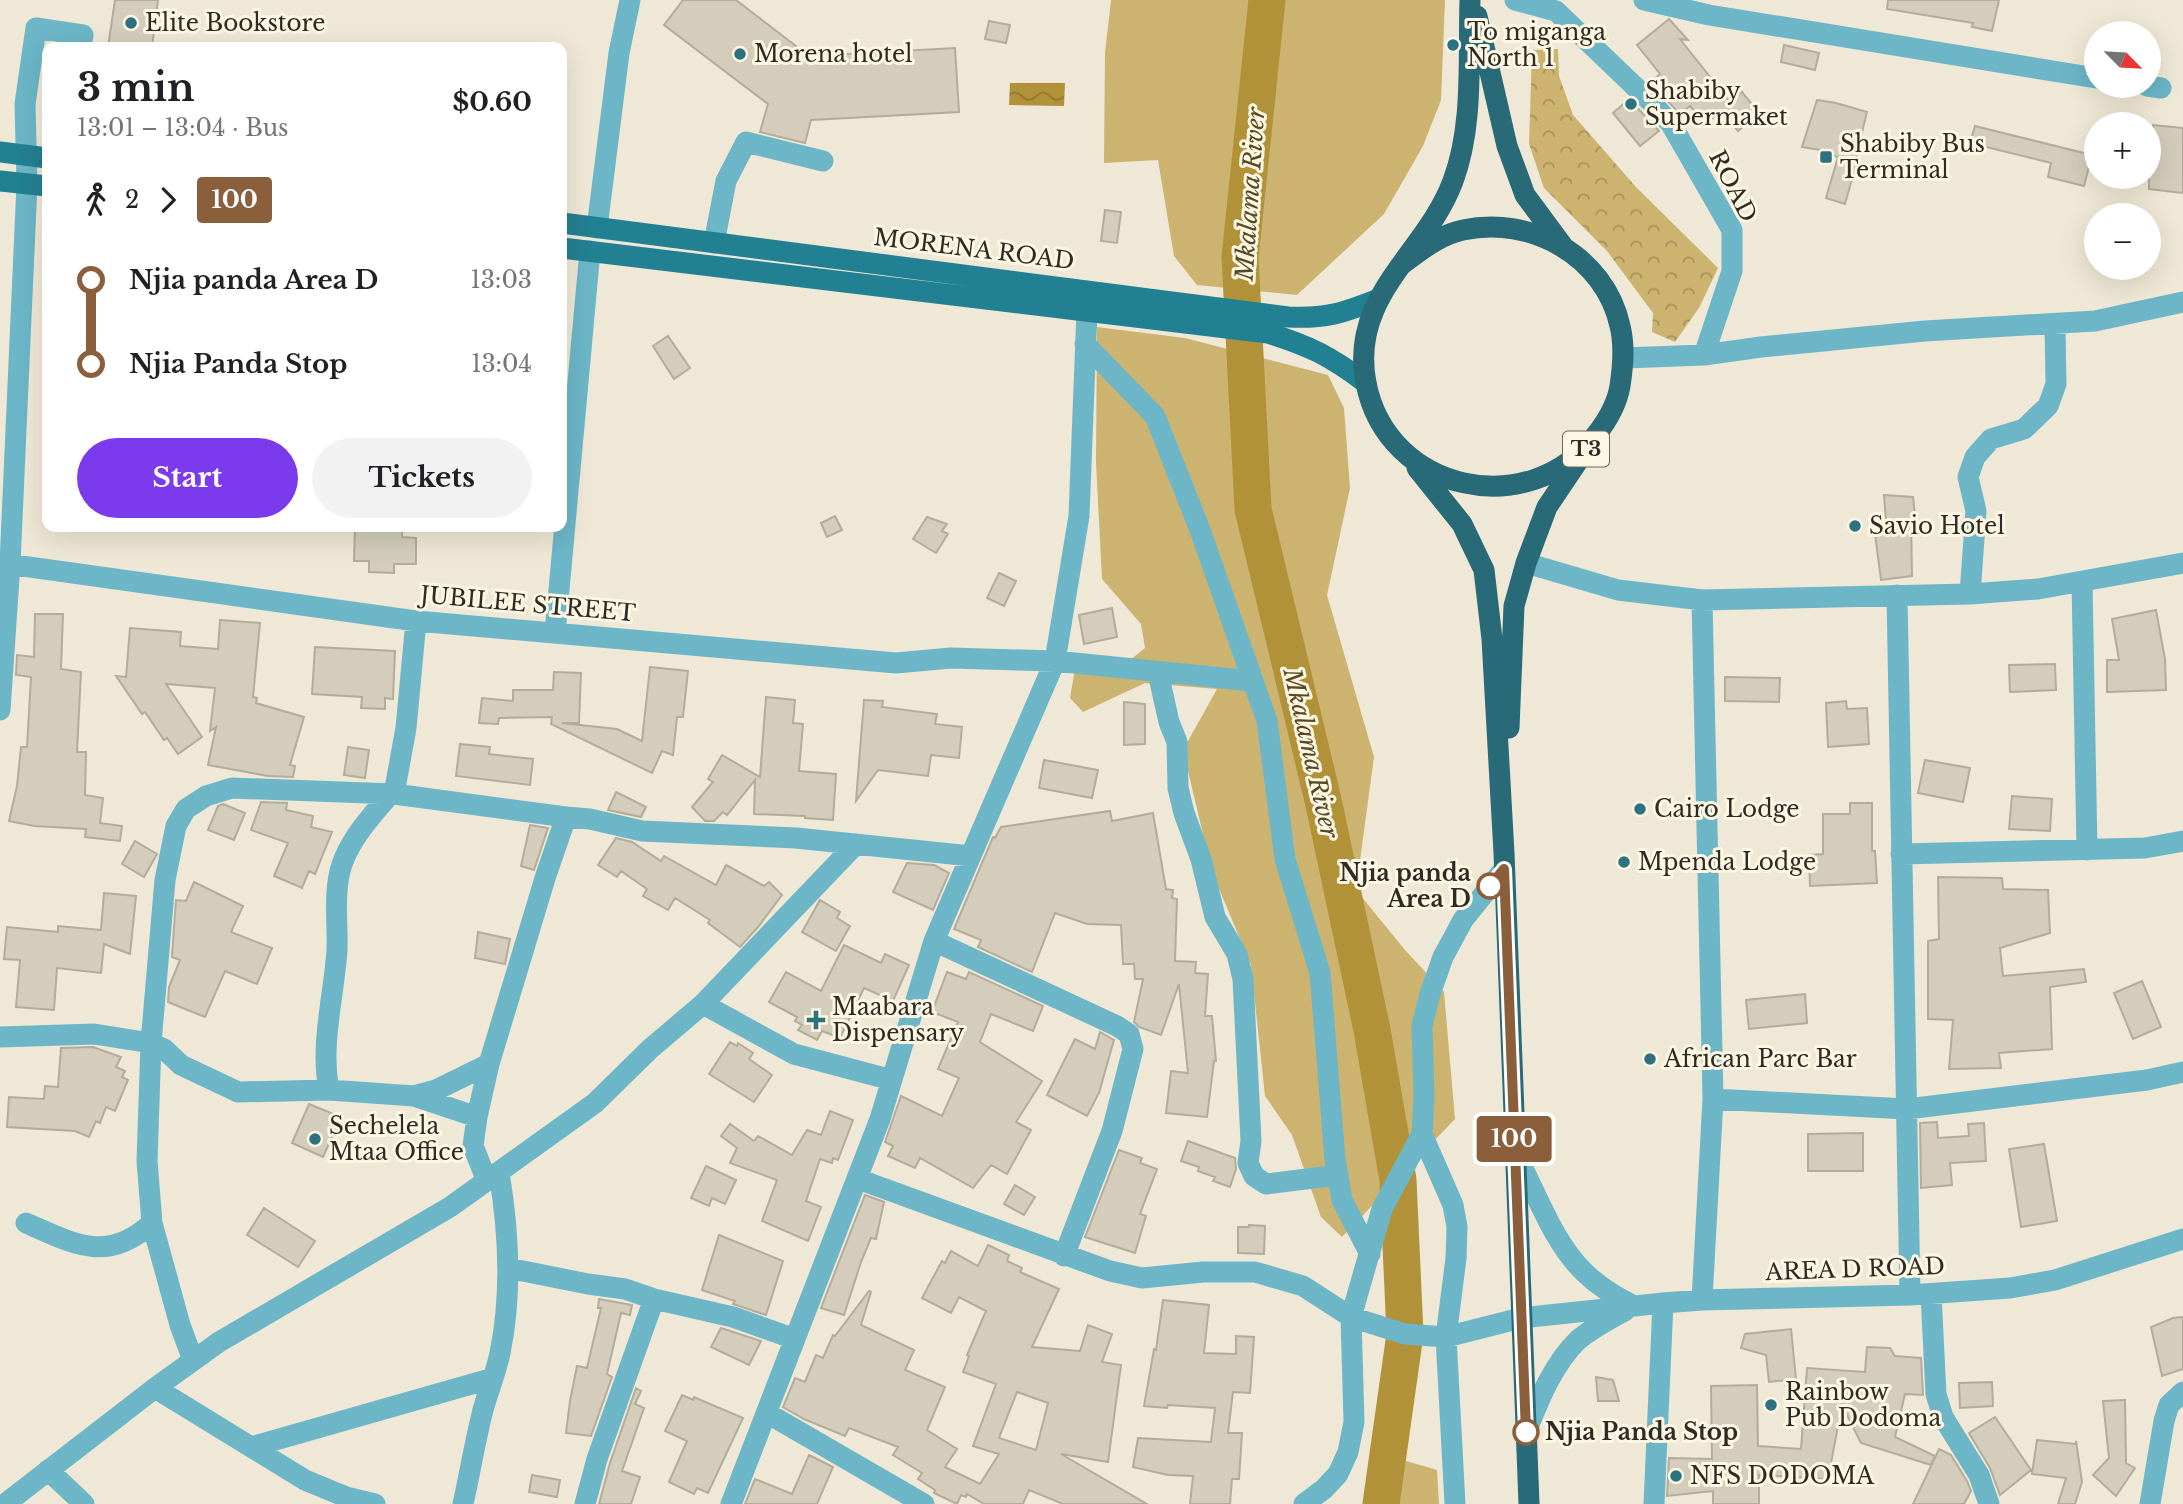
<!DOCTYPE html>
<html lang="en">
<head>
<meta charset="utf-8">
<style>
	:root { --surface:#fff; --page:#f2f2f2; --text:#202124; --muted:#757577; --accent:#7c3aed }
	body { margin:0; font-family:"Libre Baskerville",serif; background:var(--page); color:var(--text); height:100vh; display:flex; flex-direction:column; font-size:26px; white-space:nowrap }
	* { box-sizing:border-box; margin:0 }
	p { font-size:23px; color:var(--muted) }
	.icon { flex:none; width:38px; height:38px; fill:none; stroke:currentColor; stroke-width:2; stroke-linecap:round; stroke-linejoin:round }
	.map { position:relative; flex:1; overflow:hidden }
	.panel { position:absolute; left:42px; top:42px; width:525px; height:490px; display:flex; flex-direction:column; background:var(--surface); border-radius:14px; box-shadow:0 7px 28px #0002 }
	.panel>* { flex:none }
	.badge { padding:0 14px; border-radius:5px; font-size:24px; line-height:46px }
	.needle { width:46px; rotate:114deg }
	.tools { position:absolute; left:2084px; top:21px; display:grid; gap:14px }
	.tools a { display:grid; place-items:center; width:77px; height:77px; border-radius:50%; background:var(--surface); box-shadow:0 7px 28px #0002; font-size:35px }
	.map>.badge { position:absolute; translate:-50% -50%; box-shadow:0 0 0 4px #fff }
	.legs { display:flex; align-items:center; gap:10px; height:77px; padding:0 35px; font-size:23px }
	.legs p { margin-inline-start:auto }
	.headline { display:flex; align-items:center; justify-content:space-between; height:119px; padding:0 35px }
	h1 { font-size:38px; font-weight:700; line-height:52px }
	.cta { display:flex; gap:14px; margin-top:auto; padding:14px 35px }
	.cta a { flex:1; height:80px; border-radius:42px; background:var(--accent); color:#fff; font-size:28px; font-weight:700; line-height:80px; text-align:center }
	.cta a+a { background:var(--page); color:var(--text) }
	ul { padding:0 35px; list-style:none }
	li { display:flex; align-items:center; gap:24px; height:84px; font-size:26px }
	li i { display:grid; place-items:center; width:10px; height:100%; margin:0 9px; background:currentColor }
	li i::after { content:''; width:18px; height:18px; margin:-9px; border:5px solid; border-radius:50%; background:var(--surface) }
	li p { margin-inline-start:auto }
	li:first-child i { background:linear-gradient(#0000 50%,currentColor 0) }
	li:last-child i { background:linear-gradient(currentColor 50%,#0000 0) }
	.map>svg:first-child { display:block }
	.green { fill:#cdb370 }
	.park { fill:url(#park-crowns) }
	.water { fill:url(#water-waves) }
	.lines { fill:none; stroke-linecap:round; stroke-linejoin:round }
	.river { stroke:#b29239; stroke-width:37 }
	.building { fill:#d4cdbb; stroke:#b3ac9b; stroke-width:2; fill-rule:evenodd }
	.minor { stroke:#6cb6c7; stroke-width:21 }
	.major { stroke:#228093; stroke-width:21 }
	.highway { stroke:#286a78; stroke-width:21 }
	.line-1-casing { stroke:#fff; stroke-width:16 }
	.line-1 { stroke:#8b5e3c; stroke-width:10 }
	.poi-dot { fill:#2d7281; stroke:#fdf6e3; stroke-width:2.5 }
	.stop-1-dot { fill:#fff; stroke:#8b5e3c; stroke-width:3.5 }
	.labels { text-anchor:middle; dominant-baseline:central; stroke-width:6; stroke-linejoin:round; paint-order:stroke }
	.shield { fill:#fdf6e3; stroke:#6b685d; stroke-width:2 }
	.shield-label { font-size:21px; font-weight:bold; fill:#2d2b24 }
	.poi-label { font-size:23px; fill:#2d2b24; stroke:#fdf6e3; text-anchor:start }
	.street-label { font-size:23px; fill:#2d2b24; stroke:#fdf6e3 }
	.stop-label { font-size:23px; font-weight:bold; fill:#2d2b24; stroke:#fdf6e3; text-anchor:end }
	.water-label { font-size:24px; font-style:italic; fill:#564823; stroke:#fdf6e3 }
</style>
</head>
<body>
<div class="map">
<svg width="2183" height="1504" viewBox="0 0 2183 1504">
	<defs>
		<pattern id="park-crowns" width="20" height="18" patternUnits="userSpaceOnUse" patternTransform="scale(1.75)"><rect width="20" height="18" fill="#cdb370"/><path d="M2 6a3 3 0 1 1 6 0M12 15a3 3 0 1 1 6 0" fill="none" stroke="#a7925c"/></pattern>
		<pattern id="water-waves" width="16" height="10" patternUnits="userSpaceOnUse" patternTransform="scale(1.75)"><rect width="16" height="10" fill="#b29239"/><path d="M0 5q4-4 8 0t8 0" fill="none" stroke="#917730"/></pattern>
	</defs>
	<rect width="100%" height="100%" fill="#f0e8d6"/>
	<path class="green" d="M1111 0H1445L1441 100 1423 146 1384 214 1297 295 1197 285 1174 256 1158 160 1104 163 1105 53Z
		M1097 327 1185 338 1328 375 1344 408 1350 488 1327 595 1374 757 1356 890 1405 950 1444 992 1455 1119 1342 1237 1321 1217 1292 1135 1265 1096 1251 965 1212 872 1183 750 1217 689 1145 683 1083 712 1070 698 1076 663 1119 669 1145 648 1141 624 1102 579 1096 462Z
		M1403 1460 1437 1470 1439 1504H1399Z"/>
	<path class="park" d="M1558 49 1559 76 1573 115 1636 187 1718 268 1699 308 1675 342 1652 332 1653 313 1607 251 1544 188 1529 144 1532 50Z"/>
	<path class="water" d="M1010 83H1065L1064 106 1009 105Z"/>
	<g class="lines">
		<path class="river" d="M1267 0 1240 257 1253 509 1323 800 1372 1030 1398 1180 1405 1334 1381 1504"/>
	</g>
	<path class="building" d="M115 0H158L152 47H108Z
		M683 0H736L809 56 955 48 959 112 811 120 805 143 760 132 768 104 664 25Z
		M1888 0H1999L1992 31 1972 27 1973 23 1887 9Z
		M1669 19 1688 40 1680 39 1730 102 1742 92 1759 113 1738 131 1722 111 1705 124 1690 106 1680 114 1650 83 1660 74 1637 45Z
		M989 21 1010 25 1006 43 985 39Z
		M1784 45 1819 53 1815 70 1781 62Z
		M1629 99 1659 131 1640 146 1613 113Z
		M1817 100 1836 103 1867 112 1855 161H1857L1845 204 1826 198 1838 157 1820 150 1802 147Z
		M2153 125 2183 128V193L2149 189V155Z
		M1975 126 2092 155 2084 186 2048 177 2051 163 1970 143Z
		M1105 210 1121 212 1117 243 1101 241Z
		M668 336 690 368 674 379 653 346Z
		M1884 495 1913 497 1915 515H1911L1912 576 1881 580 1875 534H1887Z
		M835 516 842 530 827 537 821 523Z
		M927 517 947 524 942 531 948 534 936 553 913 539Z
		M355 527H402V537L416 538V564H394V573L369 572V561H354Z
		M999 573 1016 581 1004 606 987 598Z
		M1112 608 1117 637 1084 644 1079 615Z
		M2156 610 2165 659 2166 690 2107 692V660H2119L2112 619Z
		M35 614H63L61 669 81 672 77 752H86L85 795 103 798 100 823 122 826 120 841 85 837 86 829 34 826 9 821 17 786 21 747H27L31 677 16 675 17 655 34 657Z
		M220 620 260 623 253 697 257 698 256 703 304 717 290 765 295 766 293 777 268 776 208 765 216 727 210 731 215 688 166 684 202 737 178 754 167 738 164 740 145 712 142 714 116 676 126 677 130 628 181 632 180 646 218 649Z
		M315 647 395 651 393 699 385 698V709L361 708 362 697 312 694Z
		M2055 664 2056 690 2010 692 2009 665Z
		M650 667 688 671 683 717H677L673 755 662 751 652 773 551 724 552 717 499 718 498 724 479 723 482 698 513 701V690H553L554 672 581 673 579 723H562L617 729 642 741Z
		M1725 677 1780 678 1779 702 1725 701Z
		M766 697 795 700 793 723 803 724 799 771 836 774 833 820 805 818V816L754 814 755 780 727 815 723 812 714 821H705L692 807 713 782 708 779 722 755 760 777Z
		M864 700 883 701 882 707 937 714 935 724 962 727 959 758 931 755 928 776 878 770 856 801Z
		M1846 701 1847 709 1867 708 1869 744 1828 747 1826 703Z
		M1124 702 1145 704V744L1124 745Z
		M460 744 490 747 489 754 533 759 530 785 456 776Z
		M348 747 369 750 365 778 344 775Z
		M1044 760 1098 770 1092 798 1039 788Z
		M1925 760 1970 768 1963 802 1918 793Z
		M616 792 646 807 641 817 608 810Z
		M2012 796 2052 799 2050 831 2009 829Z
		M261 802 287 803 286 810 313 816 311 827 332 832 315 874 309 871 302 888 274 876 288 843 251 830Z
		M1850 803H1872V851H1875L1877 883 1810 886 1809 855 1823 854V814H1850Z
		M223 804 245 813 234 840 208 830 218 806Z
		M1110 811 1112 821 1153 813 1166 889 1173 890 1172 898 1177 899 1175 961 1196 962 1195 973 1208 974 1205 1016H1212L1216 1061H1214L1207 1117 1166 1113 1171 1071 1188 1073 1179 984 1161 1035 1139 1027 1134 1022 1143 979H1135L1134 964H1123L1121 925 1087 924 1055 913 1032 972 978 947 981 940 954 929 993 837 995 838 1001 827Z
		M530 825 548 828 534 870 521 866Z
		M616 838 632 842 661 861 664 856 716 885 726 865 764 886 769 882 782 895 758 927 740 947 708 923 710 920 675 898 668 910 643 896 647 889 621 871 617 877 598 865Z
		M135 841 157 854 144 877 122 864Z
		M907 863 934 865 949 873 933 910 893 892Z
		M1938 877 2002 878 2003 889 2048 890 2050 933 2000 948 2003 976 2084 969 2086 982 2050 987 2052 1049 1999 1053 2001 1068 1949 1069 1953 1020 1928 1019V941L1939 939Z
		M194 882 243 906 231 932 272 948 257 984 225 971 205 1017 168 1002 169 987 180 960 172 957 176 900 186 901Z
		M104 893 136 896 130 954 104 944 101 973 57 968 54 1010 16 1007 20 960 4 959 7 927 58 932V926L101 930Z
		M820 900 840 912 837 918 850 926 836 951 802 932Z
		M478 932 510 939 505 964 475 958Z
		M844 945 881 963 885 954 909 965 893 1001 864 988 840 1038 822 1031 817 1040 798 1030 802 1025 795 1021 797 1017 769 1002 786 972 821 991Z
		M947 972 966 979 969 972 1043 1006 1033 1031 991 1014 980 1042 1042 1081 1016 1122 1031 1130 1007 1174 991 1165 973 1188 920 1158 915 1168 888 1156 893 1146 885 1142 901 1096 942 1116 959 1078 938 1069 958 1022 932 1012Z
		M2142 981 2161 1027 2133 1039 2114 993Z
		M1805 994 1807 1023 1749 1029 1746 1000Z
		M1100 1032 1114 1040 1099 1093 1087 1116 1047 1095 1075 1039 1095 1049Z
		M730 1042 737 1046 738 1043 753 1053 749 1059 772 1075 754 1102 709 1074Z
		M93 1047 121 1057 116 1067 125 1071 122 1077 128 1080 115 1111 106 1107 100 1123 96 1121 89 1137 75 1131 7 1127 9 1097 44 1099 45 1086 58 1087 61 1048Z
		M309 1104 341 1117 323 1157 292 1143Z
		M830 1111 853 1120 838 1160 833 1158 832 1163 820 1159 806 1201 821 1207 808 1241 762 1221 777 1180 730 1163 737 1148 721 1136 730 1124 754 1141 758 1136 792 1155 807 1130 821 1135Z
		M1937 1122 1938 1138 1969 1136 1968 1124 1984 1123 1986 1161 1950 1163 1952 1185 1921 1188 1920 1123Z
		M1863 1133V1171H1808V1134Z
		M1188 1141 1235 1158 1236 1169 1230 1187 1213 1181 1215 1177 1198 1171 1199 1167 1181 1161Z
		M2044 1144 2057 1221 2021 1227 2009 1149Z
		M1119 1150 1142 1158 1140 1163 1157 1169 1140 1214 1146 1216 1135 1253 1085 1237Z
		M706 1166 736 1180 725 1204 712 1198 709 1206 691 1198Z
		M1015 1185 1035 1197 1024 1215 1004 1204Z
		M865 1195 884 1202 876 1239 871 1238 861 1262 844 1315 821 1308Z
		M264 1208 315 1241 298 1267 247 1235Z
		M1249 1225 1265 1226 1264 1254 1238 1253V1227H1249Z
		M719 1235 783 1261 766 1315 733 1304 735 1301 702 1290Z
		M988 1245 1009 1255 1007 1261 1022 1268 1020 1272 1059 1289 1032 1347 1080 1351 1088 1325 1112 1334 1102 1362 1121 1365 1108 1462 1061 1454 1147 1504H1063L1029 1490 1023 1504H984L967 1494 966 1497 961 1495 957 1504 934 1493 935 1490 918 1479 922 1473 893 1455 898 1447 849 1428 845 1436 804 1419 783 1407 795 1378 805 1382 816 1355 823 1358 833 1335 835 1336 869 1291 871 1292 861 1325 914 1350 905 1370 945 1387 927 1430 957 1449 945 1467 980 1484 999 1454 973 1446 996 1384 963 1372 969 1356 967 1355 986 1311 959 1297 951 1313 922 1298 942 1261 945 1263 951 1251 978 1266ZM1017 1392 1048 1403 1036 1450 999 1438Z
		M599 1299 632 1305 630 1315 621 1313 607 1374 612 1377 591 1436 566 1433 570 1401 577 1366 587 1368 601 1308H598Z
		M1163 1300 1209 1305 1204 1353 1236 1354V1336L1254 1337 1250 1393 1233 1392 1228 1433H1242L1239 1479H1232L1230 1504H1190L1193 1476 1168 1475 1133 1467 1138 1438 1211 1442 1215 1408 1168 1405 1167 1408 1144 1406 1154 1349 1156 1350Z
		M2183 1317V1369L2162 1376 2151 1327 2173 1318Z
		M721 1328 761 1341 749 1365 711 1347Z
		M1791 1329 1796 1379 1769 1382 1766 1355 1741 1348 1745 1334Z
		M1867 1347 1890 1348 1895 1356 1921 1358 1923 1395 1905 1394 1895 1437 1935 1456 1931 1465 1861 1443 1842 1405 1828 1479 1759 1475V1504H1713V1491L1667 1496 1669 1458 1712 1459 1711 1386 1757 1385 1758 1446 1801 1449 1807 1368 1865 1372Z
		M1596 1377 1613 1380 1619 1401H1598Z
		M1992 1382 1993 1406 1960 1408 1959 1383Z
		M636 1388 641 1391 635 1404 644 1408 622 1471 640 1477 631 1504H599L610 1463Z
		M682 1395 693 1400 694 1397 743 1418 708 1493 697 1488 694 1494 669 1482 687 1441 665 1431Z
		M2125 1400 2126 1463 2135 1468 2116 1496 2093 1475 2109 1458 2103 1401Z
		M1995 1417 2031 1470 2000 1495 1990 1468 1969 1433Z
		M2037 1440 2076 1444V1441L2082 1482 2075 1504H2058L2066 1478 2032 1474Z
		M1939 1449 1951 1455 1967 1481 1971 1491 1964 1504H1913Z
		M809 1455 833 1467 817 1504H745L755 1479 792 1494Z
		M532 1475 560 1480 557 1497 529 1492Z"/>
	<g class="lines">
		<path class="minor" d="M1515 0 1556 11 1651 102 1671 124 1732 230V271L1704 355
			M1644 0 1709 15 2096 78
			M2147 86 2161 88
			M597 228 619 53 630 0
			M714 243 726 181 746 142 823 161
			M1085 344 1155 416 1200 530 1267 721 1285 859 1320 973 1335 1159 1342 1200 1370 1254
			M1624 358 1704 355 1761 347 1925 331 2095 321 2183 302
			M0 563 416 621 896 663 951 658 1055 661 1252 681
			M1526 563 1618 590 1702 600 1970 594 2038 589 2183 563
			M2082 582 2087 850
			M1970 594 1976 511 1968 477 1975 457 1991 439 2024 429 2048 406 2056 384 2055 324
			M1897 595 1910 1295
			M1702 600 1713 1099 1702 1300
			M555 633 590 251
			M1158 673 1169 722 1177 742 1178 788 1184 813 1201 859 1215 917 1237 954 1243 979 1251 1141 1248 1163 1254 1176 1266 1184 1338 1175
			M0 710 10 564 27 184 25 104 36 28 83 35 81 47
			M394 794 566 817
			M1901 854 2145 848 2183 841
			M934 941 1117 1026 1129 1034 1133 1049 1112 1131 1064 1256
			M703 1004 794 1054 892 1080
			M0 1037 94 1034 151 1043 164 1049 181 1065 238 1092 329 1090 414 1096 436 1090 489 1064 546 875 566 817 590 819 642 831 796 838 971 856
			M329 1090C320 1044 334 996 337 950 338 922 333 891 342 864 352 836 372 816 390 794
			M414 1096 477 1117
			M1713 1099 1907 1109 2147 1080 2183 1072
			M1422 1134 1453 1205 1457 1227 1456 1258 1446 1337 1455 1504
			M1515 1153C1536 1191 1552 1241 1584 1272 1598 1286 1616 1297 1634 1306
			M858 1179 1110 1271 1142 1278 1203 1272H1255L1303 1286 1351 1317 1405 1334 1446 1337 1521 1318 1663 1303 1702 1300 1910 1295 2010 1288 2055 1280 2183 1239
			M487 1181 473 1146 477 1117 489 1064
			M26 1223C74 1244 107 1264 152 1223
			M508 1268 588 1284 625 1289 654 1299 733 1317 795 1339
			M1931 1294 1936 1394 1943 1417 1979 1475 1989 1504
			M193 1360 180 1325 152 1223 147 1161 151 1043 165 880 176 826 186 809 206 796 232 788 394 794 406 728 416 621
			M155 1388 305 1480 346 1497 375 1504
			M767 1413 924 1504
			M1526 1432C1539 1400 1553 1364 1578 1340 1592 1328 1610 1319 1626 1310
			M251 1447 493 1378
			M48 1470 84 1504
			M5 1504 155 1388 219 1342 450 1207 595 1103 650 1049 703 1004 856 844
			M463 1504C470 1473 475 1441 483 1410 488 1391 496 1373 500 1353 512 1294 509 1232 499 1173
			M585 1504 597 1459 654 1299
			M731 1504 880 1119 934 941 1055 661 1079 516 1087 311
			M1304 1504 1324 1489 1338 1474 1348 1452 1354 1422 1351 1317 1382 1209 1422 1134 1424 1097 1422 1026 1430 994 1443 957 1463 920 1504 869
			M1654 1504 1663 1303
			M2150 1504 2164 1421 2169 1405 2183 1392"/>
		<path class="major" d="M0 152 47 158
			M0 181 47 186
			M562 223 1288 317C1325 319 1343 313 1376 300
			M562 248 1268 333C1310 346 1330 356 1366 383"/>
		<path class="highway" d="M1477 16 1507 146 1525 195 1562 245
			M1401 265C1420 251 1439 235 1463 230 1530 215 1605 256 1620 326 1625 346 1623 366 1620 386 1617 404 1607 421 1596 435 1529 523 1387 492 1366 383 1349 295 1426 254 1453 181 1474 125 1468 59 1470 0
			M1417 468 1462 524 1484 570 1492 639 1504 853 1529 1504
			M1509 728 1514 606 1526 563 1547 507 1578 461"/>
	</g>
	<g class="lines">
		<g class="line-1-casing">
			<path id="line-1" d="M1490 886 1504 869 1526 1432"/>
		</g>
		<use href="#line-1" class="line-1"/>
	</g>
	<g class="poi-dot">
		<circle cx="131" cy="23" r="7"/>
		<circle cx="1453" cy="45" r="7"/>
		<circle cx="740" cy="54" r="7"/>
		<circle cx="1631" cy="104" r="7"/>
		<rect x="1819" y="150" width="14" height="14" rx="3.5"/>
		<circle cx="1855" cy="526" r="7"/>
		<circle cx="1640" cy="809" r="7"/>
		<circle cx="1624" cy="862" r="7"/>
		<path d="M812.5 1009.5h7v7h7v7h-7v7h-7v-7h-7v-7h7z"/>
		<circle cx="1650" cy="1059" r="7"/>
		<circle cx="315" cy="1139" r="7"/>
		<circle cx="1771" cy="1405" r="7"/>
		<circle cx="1676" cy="1476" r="7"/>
	</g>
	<g class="stop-1-dot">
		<circle cx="1490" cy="886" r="12"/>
		<circle cx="1526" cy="1432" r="12"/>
	</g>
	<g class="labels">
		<rect class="shield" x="1563" y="431.5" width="46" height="35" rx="5"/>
		<g class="shield-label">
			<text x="1586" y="449">T3</text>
		</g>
		<g class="poi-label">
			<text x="145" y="23">Elite Bookstore</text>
			<text x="1467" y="32">To miganga<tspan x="1467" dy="26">North 1</tspan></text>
			<text x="754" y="54">Morena hotel</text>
			<text x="1645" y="91">Shabiby<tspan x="1645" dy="26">Supermaket</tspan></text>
			<text x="1840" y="144">Shabiby Bus<tspan x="1840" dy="26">Terminal</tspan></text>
			<text x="1869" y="526">Savio Hotel</text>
			<text x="1654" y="809">Cairo Lodge</text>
			<text x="1638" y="862">Mpenda Lodge</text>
			<text x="832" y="1007">Maabara<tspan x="832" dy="26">Dispensary</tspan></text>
			<text x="1664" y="1059">African Parc Bar</text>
			<text x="329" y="1126">Sechelela<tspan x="329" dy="26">Mtaa Office</tspan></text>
			<text x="1785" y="1392">Rainbow<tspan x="1785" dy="26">Pub Dodoma</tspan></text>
			<text x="1690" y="1476">NFS DODOMA</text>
		</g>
		<g class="street-label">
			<text transform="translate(1733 186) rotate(63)">ROAD</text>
			<text transform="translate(974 249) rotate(7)">MORENA ROAD</text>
			<text transform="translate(528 604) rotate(5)">JUBILEE STREET</text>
			<text transform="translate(1855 1269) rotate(-2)">AREA D ROAD</text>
		</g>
		<g class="stop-label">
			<text x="1471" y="873">Njia panda<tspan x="1471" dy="26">Area D</tspan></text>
			<text x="1545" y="1432" text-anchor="start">Njia Panda Stop</text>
		</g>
		<g class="water-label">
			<text transform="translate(1250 194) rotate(-86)">Mkalama River</text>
			<text transform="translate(1311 753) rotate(77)">Mkalama River</text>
		</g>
	</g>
</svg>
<div class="tools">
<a><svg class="needle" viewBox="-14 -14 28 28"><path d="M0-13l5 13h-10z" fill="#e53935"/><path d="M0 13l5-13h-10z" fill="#757577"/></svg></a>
<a>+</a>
<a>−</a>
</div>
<b class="badge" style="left:1514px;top:1139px;background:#8b5e3c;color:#fff">100</b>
<section class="panel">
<div class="headline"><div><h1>3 min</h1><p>13:01 – 13:04 · Bus</p></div><b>$0.60</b></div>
<div class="legs"><svg class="icon" aria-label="walk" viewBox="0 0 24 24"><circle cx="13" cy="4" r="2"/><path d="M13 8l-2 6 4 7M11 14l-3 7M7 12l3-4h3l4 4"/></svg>2<svg class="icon" aria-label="forward" viewBox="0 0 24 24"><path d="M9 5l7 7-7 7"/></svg><b class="badge" style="background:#8b5e3c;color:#fff">100</b></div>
<ul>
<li><i style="color:#8b5e3c"></i><b>Njia panda Area D</b><p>13:03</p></li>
<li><i style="color:#8b5e3c"></i><b>Njia Panda Stop</b><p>13:04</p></li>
</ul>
<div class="cta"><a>Start</a><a>Tickets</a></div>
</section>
</div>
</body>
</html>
